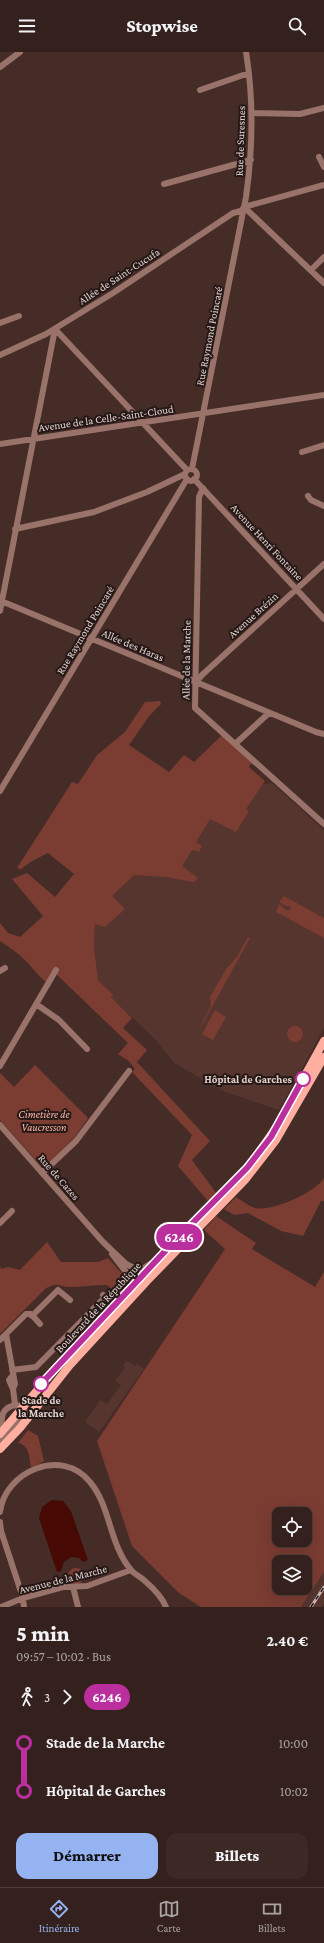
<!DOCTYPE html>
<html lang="fr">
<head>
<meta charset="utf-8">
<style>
	:root { --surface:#34211d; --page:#3c2926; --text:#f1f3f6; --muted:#a9a3a4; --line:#4e3e3b; --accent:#95b2f1 }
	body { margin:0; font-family:"Crimson Pro",serif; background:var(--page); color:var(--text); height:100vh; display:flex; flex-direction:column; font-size:15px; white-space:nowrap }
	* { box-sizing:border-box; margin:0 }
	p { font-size:13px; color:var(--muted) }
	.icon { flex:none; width:22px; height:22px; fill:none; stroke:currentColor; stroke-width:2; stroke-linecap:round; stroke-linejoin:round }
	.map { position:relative; height:1555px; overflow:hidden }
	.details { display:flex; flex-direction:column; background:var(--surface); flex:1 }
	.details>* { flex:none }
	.badge { padding:0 8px; border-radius:13px; font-size:14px; line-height:26px }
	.controls { position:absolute; left:272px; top:1455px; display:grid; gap:8px }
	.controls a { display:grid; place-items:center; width:40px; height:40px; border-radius:8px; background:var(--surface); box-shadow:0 4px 16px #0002,0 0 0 1px var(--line); font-size:20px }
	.map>.badge { position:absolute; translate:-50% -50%; box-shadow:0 0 0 2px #fff }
	.legs { display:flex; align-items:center; gap:6px; height:44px; padding:0 16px; font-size:13px }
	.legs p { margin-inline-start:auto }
	.summary { display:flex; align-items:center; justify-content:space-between; height:68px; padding:0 16px }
	h1 { font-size:22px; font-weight:800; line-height:30px }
	.primary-button { display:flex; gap:8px; margin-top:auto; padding:8px 16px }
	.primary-button a { flex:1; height:46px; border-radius:12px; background:var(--accent); color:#111; font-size:16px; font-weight:800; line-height:46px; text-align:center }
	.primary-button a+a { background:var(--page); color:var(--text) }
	ul { padding:0 16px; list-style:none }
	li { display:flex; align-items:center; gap:14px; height:48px; font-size:15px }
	li i { display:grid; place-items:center; width:6px; height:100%; margin:0 5px; background:currentColor }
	li i::after { content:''; width:10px; height:10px; margin:-5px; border:3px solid; border-radius:50%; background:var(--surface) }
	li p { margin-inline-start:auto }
	li:first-child i { background:linear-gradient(#0000 50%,currentColor 0) }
	li:last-child i { background:linear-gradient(currentColor 50%,#0000 0) }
	header { display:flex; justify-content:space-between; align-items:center; height:52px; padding:0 16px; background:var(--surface); font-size:18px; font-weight:800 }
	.menu { display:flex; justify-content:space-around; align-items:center; height:56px; border-top:1px solid var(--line); background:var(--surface); font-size:11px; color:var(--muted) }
	.menu a { display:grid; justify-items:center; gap:2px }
	.menu .selected { color:var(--accent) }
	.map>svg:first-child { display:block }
	.built { fill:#56352f }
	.green { fill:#7b3c32; fill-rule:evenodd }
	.water { fill:#470903 }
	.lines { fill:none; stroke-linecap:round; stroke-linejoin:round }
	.minor { stroke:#99726a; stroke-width:6 }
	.major { stroke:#ffae9f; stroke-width:8 }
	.rail-casing { stroke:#cab7b4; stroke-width:3 }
	.rail { stroke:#241816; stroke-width:1.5; stroke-dasharray:4.5; stroke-linecap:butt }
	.line-1-casing { stroke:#fff; stroke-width:9 }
	.line-1 { stroke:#bb2e9e; stroke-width:6 }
	.stop-1-dot { fill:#fff; stroke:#bb2e9e; stroke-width:2 }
	.labels { text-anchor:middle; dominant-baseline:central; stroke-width:4; stroke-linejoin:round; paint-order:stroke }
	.street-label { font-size:11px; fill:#e3d1ce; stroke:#241816 }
	.stop-label { font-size:11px; font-weight:bold; fill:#e3d1ce; stroke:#241816; text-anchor:end }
	.park-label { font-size:11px; font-style:italic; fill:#fab2a4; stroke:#241816 }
</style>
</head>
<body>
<header><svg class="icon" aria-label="menu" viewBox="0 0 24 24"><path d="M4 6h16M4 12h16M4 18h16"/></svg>Stopwise<svg class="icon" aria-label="search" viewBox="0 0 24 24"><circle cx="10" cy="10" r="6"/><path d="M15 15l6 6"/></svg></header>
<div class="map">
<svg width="324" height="1555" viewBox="0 0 324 1555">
	<rect width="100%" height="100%" fill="#462c27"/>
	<path class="built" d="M272 731 324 778V976L279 1058 223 1039 174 1011 156 988 111 945 112 943 98 929 94 894 96 856 133 820 262 732Z
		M127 1309 135 1314 137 1312 144 1317 99 1380 85 1370 100 1348 107 1352 121 1333 115 1329 125 1315 123 1313Z
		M324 1520V1551L321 1555H301Z"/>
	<path class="green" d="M160 649 161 652 150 663 129 693 169 720 184 703 194 710 222 683 252 711 249 715 265 729 246 757 249 759 236 780 210 767 196 790 202 794 199 800 192 798 182 814 198 826 194 830 166 825 134 823 112 844 125 857 105 875 95 872 94 894 98 928 113 943 111 945 132 966 123 976 147 998 137 1010 210 1089 192 1108 216 1141 208 1149 178 1114 192 1083 132 1020 135 1017 129 1009 118 1002 128 991 54 920 46 930C38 924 33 916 26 909 18 901 9 895 0 889V871L8 881 20 885 43 864 12 827 27 821 55 845 74 822 48 801 32 809 21 817 17 816 72 730 78 732 97 703 125 680 145 650Z
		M284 844 324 866V886L276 860 279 852 287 859 291 857 290 854H286L279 850Z
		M248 885 250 886 201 975H200L211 954 210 945 226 917 237 905Z
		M215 958 226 965 213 988 202 982Z
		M287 982a8 8 0 1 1 16 0a8 8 0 1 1-16 0Z
		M35 1013 88 1066 74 1086 44 1115 41 1114 0 1068V1021L14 1035Z
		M324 1126V1149H321L303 1184 281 1179 248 1161 234 1163 224 1157 236 1145C242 1149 249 1154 255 1156 272 1160 316 1140 324 1126Z
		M216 1164 256 1191 252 1197 315 1235 324 1220V1520L301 1555H201L179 1541 132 1494 97 1389 225 1197 204 1178ZM279 1462H305V1488H279ZM279 1510H305V1536H279Z
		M47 1190 61 1210H98L108 1206 125 1225V1235L118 1243 107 1233C94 1233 81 1235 69 1235 57 1235 59 1229 45 1237L0 1282V1213L1 1217 8 1215 20 1218Z
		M28 1378 38 1384 44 1409 31 1416C29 1406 30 1393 18 1391Z
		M68 1524a8 8 0 1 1 16 0a8 8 0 1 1-16 0Z"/>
	<path class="water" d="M52 1448 63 1449 71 1459 88 1508 83 1510 79 1506 71 1505 64 1510 61 1519 57 1520 39 1466 42 1455Z"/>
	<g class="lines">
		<path class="minor" d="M0 15 20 0
			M200 38 249 21
			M253 61 300 62 324 56
			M319 105 324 115
			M164 132 251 108
			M244 155 324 231
			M244 155 324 133
			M311 218 324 205
			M0 271 19 264
			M55 277 187 418
			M0 303 46 282 113 241 233 161 241 159 244 155
			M0 392 324 343
			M302 400 324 393
			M192 417 246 145C253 96 254 49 246 0
			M185 423a6 6 0 1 1 12 0a6 6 0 1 1-12 0Z
			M194 427 324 567
			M203 436 199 445 195 656 324 772
			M308 444 311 448 324 454
			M15 477 94 460 147 440 185 422
			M0 551H6L316 680 324 682
			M0 559 55 277
			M196 630 202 623 324 512
			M235 692 269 661
			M0 739 187 427
			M0 919 5 916
			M36 952 59 968 87 997
			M0 1014 56 918
			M0 1073 103 1190 126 1212 136 1217H142L150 1212
			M42 1121 76 1089 129 1019
			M0 1171 12 1159
			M112 1202 137 1234
			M32 1264 58 1238 70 1248
			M0 1288 6 1282
			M12 1318 36 1315 105 1245 103 1243
			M13 1323 9 1328 13 1337
			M15 1352 13 1337 15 1332 6 1282 26 1262H31L40 1272
			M0 1390C8 1380 20 1370 25 1358L23 1354C11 1351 0 1357 2 1372 3 1377 9 1381 12 1384
			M0 1460C5 1419 62 1395 90 1430 111 1455 109 1492 131 1518 134 1522 141 1525 145 1529 153 1536 162 1545 166 1555
			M0 1470 1 1479 23 1546 24 1555
			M73 1535 78 1555
			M1 1555 23 1546 63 1535 87 1534 131 1518"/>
		<path class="major" d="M0 1382 57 1315 177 1187 250 1113 277 1074 324 989
			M0 1397 20 1376 70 1313 147 1229 245 1128 276 1088 324 1005"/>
		<g class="rail-casing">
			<path id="rail" d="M311 1555 324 1535"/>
		</g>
		<use href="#rail" class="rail"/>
	</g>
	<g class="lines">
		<g class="line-1-casing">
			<path id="line-1" d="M41 1332 170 1194 247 1116 271 1085 303 1027"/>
		</g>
		<use href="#line-1" class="line-1"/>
	</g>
	<g class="stop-1-dot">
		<circle cx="303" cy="1027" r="7"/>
		<circle cx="41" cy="1332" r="7"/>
	</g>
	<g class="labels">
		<g class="street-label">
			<text transform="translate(240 89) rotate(-88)">Rue de Suresnes</text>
			<text transform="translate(119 224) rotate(-33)">Allée de Saint-Cucufa</text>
			<text transform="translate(209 284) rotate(-79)">Rue Raymond Poincaré</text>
			<text transform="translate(106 366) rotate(-8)">Avenue de la Celle-Saint-Cloud</text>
			<text transform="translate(267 490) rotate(47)">Avenue Henri Fontaine</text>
			<text transform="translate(253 563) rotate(-42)">Avenue Brézin</text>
			<text transform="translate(85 578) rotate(-59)">Rue Raymond Poincaré</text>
			<text transform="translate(133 593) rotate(23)">Allée des Haras</text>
			<text transform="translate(186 608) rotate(-89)">Allée de la Marche</text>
			<text transform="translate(59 1125) rotate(49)">Rue de Cazes</text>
			<text transform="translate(98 1255) rotate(-47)">Boulevard de la République</text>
			<text transform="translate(63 1527) rotate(-14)">Avenue de la Marche</text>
		</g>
		<g class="stop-label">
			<text x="292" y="1027">Hôpital de Garches</text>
			<text x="41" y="1348" text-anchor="middle">Stade de<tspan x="41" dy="13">la Marche</tspan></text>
		</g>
		<g class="park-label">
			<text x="44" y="1062">Cimetière de<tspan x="44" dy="13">Vaucresson</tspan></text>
		</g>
	</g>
</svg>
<div class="controls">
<a><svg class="icon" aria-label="locate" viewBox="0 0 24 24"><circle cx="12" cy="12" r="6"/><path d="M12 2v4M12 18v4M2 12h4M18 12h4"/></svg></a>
<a><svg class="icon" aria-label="layers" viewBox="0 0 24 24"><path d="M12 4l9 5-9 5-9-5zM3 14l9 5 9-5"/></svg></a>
</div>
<b class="badge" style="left:179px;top:1185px;background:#bb2e9e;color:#fff">6246</b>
</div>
<section class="details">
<div class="summary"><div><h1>5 min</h1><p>09:57 – 10:02 · Bus</p></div><b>2.40 €</b></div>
<div class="legs"><svg class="icon" aria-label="walk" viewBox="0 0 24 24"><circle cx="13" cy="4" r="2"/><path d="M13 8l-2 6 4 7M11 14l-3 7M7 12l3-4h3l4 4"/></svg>3<svg class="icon" aria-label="forward" viewBox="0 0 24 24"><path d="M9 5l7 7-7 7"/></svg><b class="badge" style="background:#bb2e9e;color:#fff">6246</b></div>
<ul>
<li><i style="color:#bb2e9e"></i><b>Stade de la Marche</b><p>10:00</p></li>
<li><i style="color:#bb2e9e"></i><b>Hôpital de Garches</b><p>10:02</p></li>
</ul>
<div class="primary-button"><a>Démarrer</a><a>Billets</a></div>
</section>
<nav class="menu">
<a class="selected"><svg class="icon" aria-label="directions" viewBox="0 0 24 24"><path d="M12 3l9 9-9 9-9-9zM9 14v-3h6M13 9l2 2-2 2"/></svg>Itinéraire</a>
<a><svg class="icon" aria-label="map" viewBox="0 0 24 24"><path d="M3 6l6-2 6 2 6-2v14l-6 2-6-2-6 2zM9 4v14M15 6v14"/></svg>Carte</a>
<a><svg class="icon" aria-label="tickets" viewBox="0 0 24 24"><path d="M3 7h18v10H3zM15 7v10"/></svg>Billets</a>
</nav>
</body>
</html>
